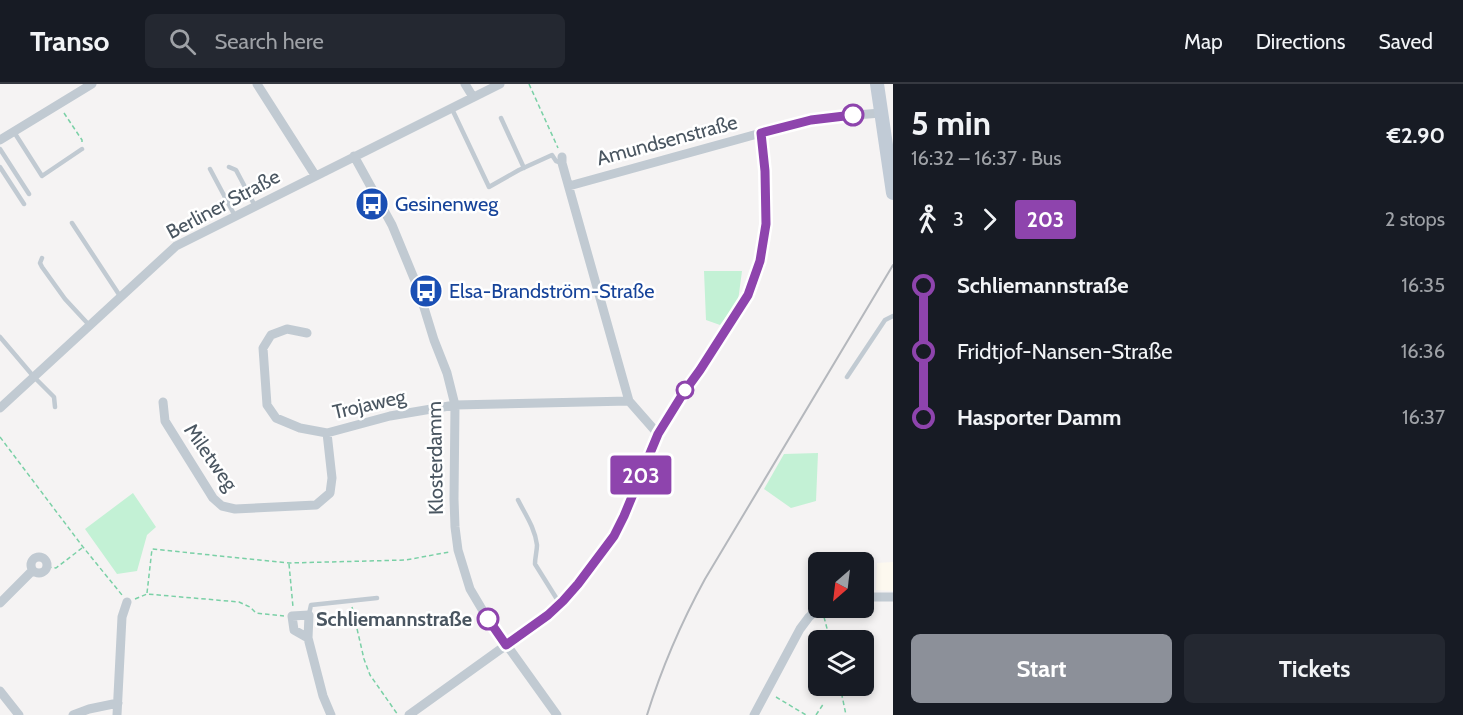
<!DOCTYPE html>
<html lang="en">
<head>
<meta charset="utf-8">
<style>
	:root { --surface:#171b24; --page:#242831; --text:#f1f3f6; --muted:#9ea1a6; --line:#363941; --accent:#8c9099 }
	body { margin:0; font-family:Cabin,sans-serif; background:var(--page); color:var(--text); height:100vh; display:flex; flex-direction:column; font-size:22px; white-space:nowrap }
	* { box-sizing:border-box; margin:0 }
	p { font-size:20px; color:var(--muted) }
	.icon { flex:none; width:33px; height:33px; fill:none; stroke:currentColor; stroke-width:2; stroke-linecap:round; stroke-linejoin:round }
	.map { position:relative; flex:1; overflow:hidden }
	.panel { display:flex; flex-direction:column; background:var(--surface); width:570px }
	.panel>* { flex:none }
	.badge { padding:0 12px; border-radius:4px; font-size:21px; line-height:39px }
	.needle { width:39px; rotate:208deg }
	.tools { position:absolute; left:808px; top:468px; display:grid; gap:12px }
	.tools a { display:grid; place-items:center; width:66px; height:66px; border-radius:9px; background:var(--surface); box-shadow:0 3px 9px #0003; font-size:30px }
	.map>.badge { position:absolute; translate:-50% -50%; box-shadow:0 0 0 3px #fff }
	.legs { display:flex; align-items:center; gap:9px; height:66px; padding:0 18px; font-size:20px }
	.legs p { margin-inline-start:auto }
	.summary { display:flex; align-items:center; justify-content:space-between; height:102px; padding:0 18px }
	h1 { font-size:33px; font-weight:700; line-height:45px }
	.action { display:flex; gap:12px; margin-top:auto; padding:12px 18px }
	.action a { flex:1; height:69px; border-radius:9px; background:var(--accent); color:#fff; font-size:24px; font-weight:700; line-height:69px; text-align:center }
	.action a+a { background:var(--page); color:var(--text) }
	ul { padding:0 18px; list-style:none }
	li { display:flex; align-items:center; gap:21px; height:66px; font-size:22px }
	li i { display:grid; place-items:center; width:9px; height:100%; margin:0 8px; background:currentColor }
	li i::after { content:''; width:15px; height:15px; margin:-8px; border:4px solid; border-radius:50%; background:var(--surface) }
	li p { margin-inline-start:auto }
	li:first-child i { background:linear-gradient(#0000 50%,currentColor 0) }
	li:last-child i { background:linear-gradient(currentColor 50%,#0000 0) }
	header { display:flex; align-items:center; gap:36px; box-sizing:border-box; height:84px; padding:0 30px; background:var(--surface); border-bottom:2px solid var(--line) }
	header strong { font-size:28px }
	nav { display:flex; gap:33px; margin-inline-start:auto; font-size:21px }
	.search { width:420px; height:54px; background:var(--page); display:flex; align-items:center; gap:15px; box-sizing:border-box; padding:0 21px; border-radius:9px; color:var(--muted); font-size:22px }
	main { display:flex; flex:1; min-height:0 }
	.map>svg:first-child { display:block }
	.commercial { fill:#fdf9ef }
	.green { fill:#c3f1d5 }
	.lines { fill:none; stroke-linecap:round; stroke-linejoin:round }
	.path { stroke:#7ad0a6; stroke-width:1.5; stroke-dasharray:4.5 3; stroke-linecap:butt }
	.lane { stroke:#c1cad2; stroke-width:4.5 }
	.street { stroke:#c1cad2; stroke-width:9 }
	.secondary { stroke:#c1cbd6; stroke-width:14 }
	.rail { stroke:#b5b8bd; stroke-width:2 }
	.line-1-casing { stroke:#fff; stroke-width:14 }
	.line-1 { stroke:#8e44ad; stroke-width:9 }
	.stop-1-dot { fill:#fff; stroke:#8e44ad; stroke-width:3 }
	.labels { text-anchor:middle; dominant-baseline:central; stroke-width:5; stroke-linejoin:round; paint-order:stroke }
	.street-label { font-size:20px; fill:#4a5661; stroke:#fff }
	.transit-label { font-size:20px; fill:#164399; stroke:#fff; text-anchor:start }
	.stop-label { font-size:20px; font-weight:bold; fill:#4a5661; stroke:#fff; text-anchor:end }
</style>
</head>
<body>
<header>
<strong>Transo</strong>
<div class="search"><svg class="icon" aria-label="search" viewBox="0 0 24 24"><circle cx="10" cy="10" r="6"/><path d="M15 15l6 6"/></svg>Search here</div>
<nav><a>Map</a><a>Directions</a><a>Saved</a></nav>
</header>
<main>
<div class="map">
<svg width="893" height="631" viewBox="0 0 893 631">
	<rect width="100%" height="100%" fill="#f5f3f3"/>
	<path class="commercial" d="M893 478V507L876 506 877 479Z"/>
	<path class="green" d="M704 187H742L738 217 720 241 706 236Z
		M818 369 816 417 791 424 764 405 784 370Z
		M133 409 156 443 147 451 137 487 117 490 85 445Z"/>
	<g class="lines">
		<path class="path" d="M529 0 558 64
			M64 29 82 56V58
			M0 353 83 463 122 511
			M289 480 293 523
			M47 483 56 484 82 464
			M147 509 152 465 289 479 406 476 449 468
			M135 515 147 510 239 518 250 523 256 529 284 532
			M352 523 364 575 370 591 398 631
			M824 533 830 556
			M840 602 846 631
			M776 613 806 631
			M816 631 824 619"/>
		<path class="lane" d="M452 25 489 103 519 86 552 71 556 77 562 79
			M501 34 524 84
			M14 48 42 92 82 65
			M0 65 29 110
			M0 83 24 120
			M229 83 236 86 255 122
			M210 85 235 132
			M72 139 120 212
			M42 174 40 179 42 183 65 215 90 242
			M0 253 34 293 54 313 55 323
			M847 293 885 236 893 232
			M518 416C525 430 535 444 537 461 537 467 535 473 535 480L560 520
			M309 530 311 521 377 514"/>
		<path class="street" d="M257 0 315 91
			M465 0 473 13
			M0 56 92 0
			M354 72 392 141 418 204 434 256 447 289 455 321 454 415 455 443 458 466 470 505 486 532 557 631
			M562 73V79L629 317 658 350
			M569 102 761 49 811 36 843 32 881 29
			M307 249 287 245 271 251 263 264 267 321 276 334 300 344 327 349 390 332 455 321 629 317
			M163 318 165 337 213 414 222 422 235 425 316 421 330 409 332 394 327 349
			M0 324 176 162 500 0
			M31 481a8 8 0 1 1 16 0a8 8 0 1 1-16 0Z
			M864 513H893
			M0 519 32 487
			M308 554 294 546 292 532 309 531 308 554 323 612 331 631
			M0 607 19 631
			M73 631 89 625 118 619
			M117 631 122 533 127 518
			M409 631 548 531 578 500 614 452 624 432 658 350 684 308 700 286 749 211 760 177 766 140 765 87 761 49
			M754 631 800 545 809 533 819 524"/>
		<path class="secondary" d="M877 0 893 109"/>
		<path class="rail" d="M647 631C662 583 681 539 705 495L893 181"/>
	</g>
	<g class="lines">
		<g class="line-1-casing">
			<path id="line-1" d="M488 535 506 561 548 531 563 517 578 500 614 452 624 432 658 350 684 308 700 286 748 211 760 177 766 140 765 87 761 49 811 36 853 31"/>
		</g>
		<use href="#line-1" class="line-1"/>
	</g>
	<defs>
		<g id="bus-disc" transform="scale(1.725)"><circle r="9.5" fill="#1a4fb4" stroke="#fff"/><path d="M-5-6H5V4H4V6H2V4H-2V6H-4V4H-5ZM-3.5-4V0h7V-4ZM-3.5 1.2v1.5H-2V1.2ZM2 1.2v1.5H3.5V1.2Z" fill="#fff"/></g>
	</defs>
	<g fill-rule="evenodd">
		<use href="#bus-disc" x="372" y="120"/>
		<use href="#bus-disc" x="426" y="207"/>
	</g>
	<g class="stop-1-dot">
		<circle cx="853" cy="31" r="10"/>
		<circle cx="685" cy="306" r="8"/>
		<circle cx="488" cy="535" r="10"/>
	</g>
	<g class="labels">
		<g class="street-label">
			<text transform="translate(667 56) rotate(-15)">Amundsenstraße</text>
			<text transform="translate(223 120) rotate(-28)">Berliner Straße</text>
			<text transform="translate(369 320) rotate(-13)">Trojaweg</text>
			<text transform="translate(211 373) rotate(55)">Miletweg</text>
			<text transform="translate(435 374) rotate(-91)">Klosterdamm</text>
		</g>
		<g class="transit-label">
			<text x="395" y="120">Gesinenweg</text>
			<text x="449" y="207">Elsa-Brandström-Straße</text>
		</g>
		<g class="stop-label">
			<text x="472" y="535">Schliemannstraße</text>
		</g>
	</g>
</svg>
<div class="tools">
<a><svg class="needle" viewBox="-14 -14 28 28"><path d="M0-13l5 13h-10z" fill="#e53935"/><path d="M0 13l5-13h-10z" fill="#9ea1a6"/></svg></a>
<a><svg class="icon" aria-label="layers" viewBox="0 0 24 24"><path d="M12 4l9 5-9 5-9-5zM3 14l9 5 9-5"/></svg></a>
</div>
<b class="badge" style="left:641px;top:391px;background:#8e44ad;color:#fff">203</b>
</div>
<section class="panel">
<div class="summary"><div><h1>5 min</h1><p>16:32 – 16:37 · Bus</p></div><b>€2.90</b></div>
<div class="legs"><svg class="icon" aria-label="walk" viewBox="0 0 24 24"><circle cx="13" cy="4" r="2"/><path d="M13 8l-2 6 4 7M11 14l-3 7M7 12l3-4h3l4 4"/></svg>3<svg class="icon" aria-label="forward" viewBox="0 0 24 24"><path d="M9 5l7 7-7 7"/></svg><b class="badge" style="background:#8e44ad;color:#fff">203</b><p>2 stops</p></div>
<ul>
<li><i style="color:#8e44ad"></i><b>Schliemannstraße</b><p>16:35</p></li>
<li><i style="color:#8e44ad"></i><span>Fridtjof-Nansen-Straße</span><p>16:36</p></li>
<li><i style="color:#8e44ad"></i><b>Hasporter Damm</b><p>16:37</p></li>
</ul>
<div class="action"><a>Start</a><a>Tickets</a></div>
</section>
</main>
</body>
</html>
